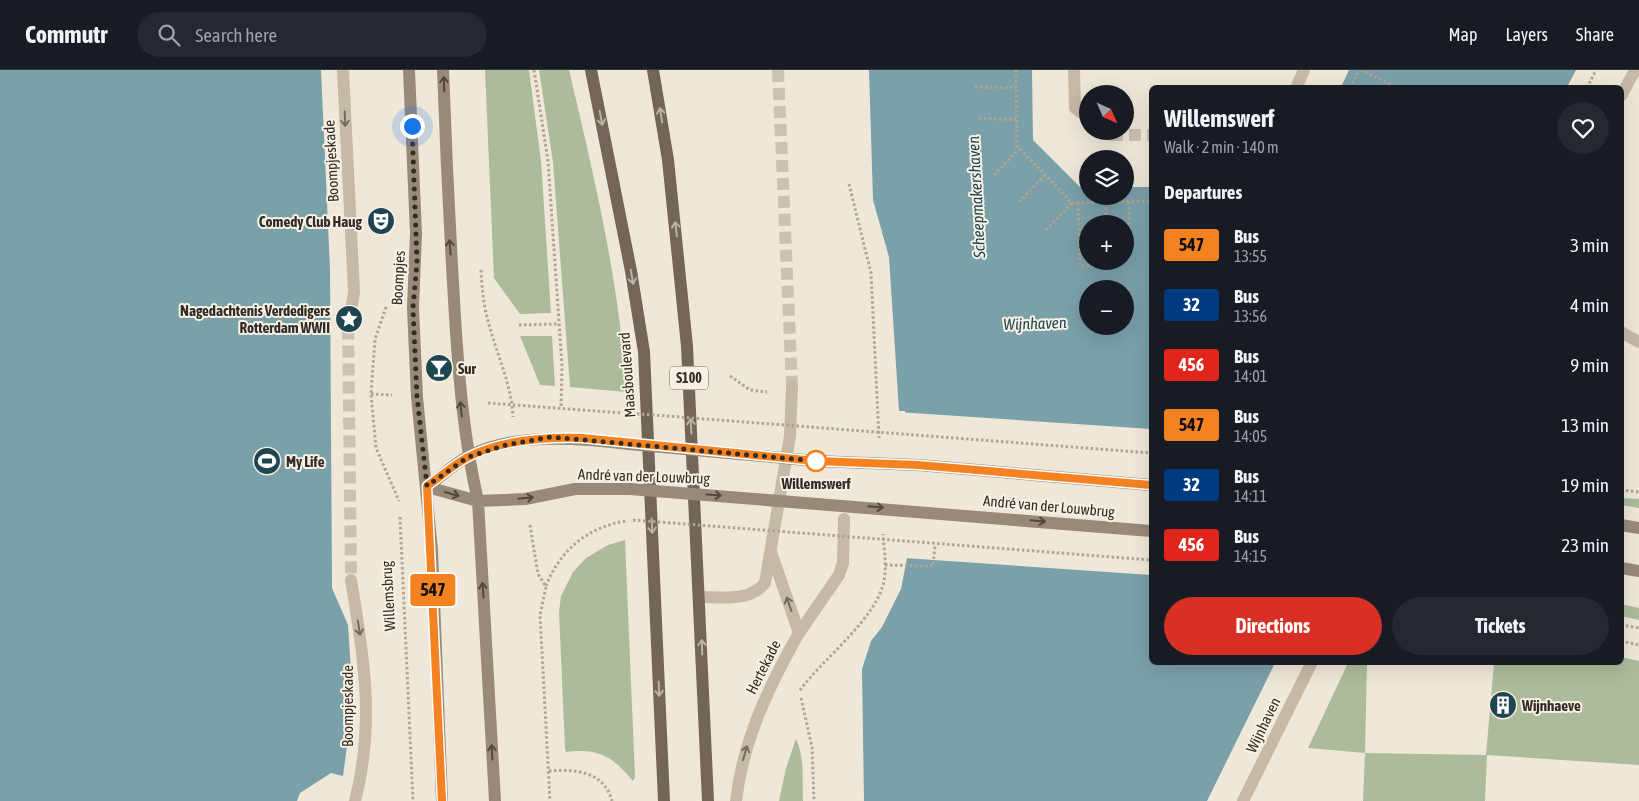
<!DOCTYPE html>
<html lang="en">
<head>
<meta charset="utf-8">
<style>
	:root { --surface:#171b24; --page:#242831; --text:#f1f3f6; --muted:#9ea1a6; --line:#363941; --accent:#d93025 }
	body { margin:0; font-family:"Asap Condensed",sans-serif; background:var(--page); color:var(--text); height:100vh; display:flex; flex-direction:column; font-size:19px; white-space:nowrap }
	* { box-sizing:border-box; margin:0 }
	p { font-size:16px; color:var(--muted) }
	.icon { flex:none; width:28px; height:28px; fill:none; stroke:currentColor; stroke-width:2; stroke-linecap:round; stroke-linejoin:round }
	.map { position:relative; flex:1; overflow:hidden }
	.details { position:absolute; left:1149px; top:15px; width:475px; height:580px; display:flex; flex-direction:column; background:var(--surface); border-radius:8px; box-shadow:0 5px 20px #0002 }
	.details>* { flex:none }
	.badge { padding:0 10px; border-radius:4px; font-size:18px; line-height:32px }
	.needle { width:32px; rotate:135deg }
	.buttons { position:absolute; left:1079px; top:15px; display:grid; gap:10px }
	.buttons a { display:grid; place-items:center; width:55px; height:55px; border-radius:50%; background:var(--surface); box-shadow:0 5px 20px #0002; font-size:25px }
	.you { position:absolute; width:25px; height:25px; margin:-12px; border:4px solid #fff; border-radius:50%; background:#1a73e8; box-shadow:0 0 0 8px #1a73e833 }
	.map>.badge { position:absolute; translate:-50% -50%; box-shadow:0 0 0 2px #fff }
	h2 { padding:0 15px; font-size:19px; line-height:45px }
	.round { display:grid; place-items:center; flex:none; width:52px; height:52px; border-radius:26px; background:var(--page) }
	.overview { display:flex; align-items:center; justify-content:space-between; height:85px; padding:0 15px }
	h1 { font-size:24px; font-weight:700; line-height:38px }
	.action { display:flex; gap:10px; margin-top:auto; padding:10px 15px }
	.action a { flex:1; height:58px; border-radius:30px; background:var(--accent); color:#fff; font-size:20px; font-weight:700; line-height:58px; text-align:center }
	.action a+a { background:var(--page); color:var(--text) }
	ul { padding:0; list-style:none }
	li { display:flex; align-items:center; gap:15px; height:60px; padding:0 15px }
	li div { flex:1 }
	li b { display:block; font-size:19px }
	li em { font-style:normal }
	li .badge { min-width:55px; font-weight:700; text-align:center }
	header { display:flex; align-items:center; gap:30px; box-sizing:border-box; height:70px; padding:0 25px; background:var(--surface); border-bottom:1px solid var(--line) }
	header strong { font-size:24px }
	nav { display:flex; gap:28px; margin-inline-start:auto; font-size:18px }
	.search { width:350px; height:45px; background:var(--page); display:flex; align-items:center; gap:12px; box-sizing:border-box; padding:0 18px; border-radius:28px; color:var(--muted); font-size:19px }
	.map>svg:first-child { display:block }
	.green { fill:#acbc9a }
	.water { fill:#7aa0aa; fill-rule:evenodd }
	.pier { fill:#efe8d9 }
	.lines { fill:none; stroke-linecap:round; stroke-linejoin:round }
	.minor-tunnel { stroke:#c9c2b5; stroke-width:12; stroke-dasharray:12 6; stroke-linecap:butt }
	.path { stroke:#b1a490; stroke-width:3; stroke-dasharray:2.5 2.5; stroke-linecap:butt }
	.service { stroke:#c6b9a6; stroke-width:12 }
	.minor { stroke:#c6b9a6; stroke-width:12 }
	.secondary { stroke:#998978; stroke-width:12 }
	.primary { stroke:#736558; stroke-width:12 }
	.path-bridge { stroke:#b1a490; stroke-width:3; stroke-dasharray:2.5 2.5; stroke-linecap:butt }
	.secondary-bridge { stroke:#998978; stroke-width:12 }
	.oneway { stroke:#51483f }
	.oneway2 { stroke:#bcb2a6 }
	.oneway3 { stroke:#756b60 }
	.line-casing { stroke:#fff; stroke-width:11 }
	.line { stroke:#f58220; stroke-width:8 }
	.walk { stroke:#322c26; stroke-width:5; stroke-dasharray:0 9 }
	.stop-dot { fill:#fff; stroke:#f58220; stroke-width:2.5 }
	.labels { text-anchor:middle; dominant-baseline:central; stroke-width:4; stroke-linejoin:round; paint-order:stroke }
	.shield { fill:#f7f1e5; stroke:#6d675f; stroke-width:1 }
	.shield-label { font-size:14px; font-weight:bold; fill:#322c26 }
	.street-label { font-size:15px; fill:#322c26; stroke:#f7f1e5 }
	.poi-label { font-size:15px; font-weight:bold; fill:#322c26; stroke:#f7f1e5; text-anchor:start }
	.stop-label { font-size:15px; font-weight:bold; fill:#322c26; stroke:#f7f1e5 }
	.water-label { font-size:16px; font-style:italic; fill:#1f4650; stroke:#f7f1e5 }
</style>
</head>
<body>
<header>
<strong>Commutr</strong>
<div class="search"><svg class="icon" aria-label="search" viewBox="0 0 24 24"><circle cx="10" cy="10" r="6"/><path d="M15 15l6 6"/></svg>Search here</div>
<nav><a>Map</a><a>Layers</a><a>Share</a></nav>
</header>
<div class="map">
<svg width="1639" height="731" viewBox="0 0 1639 731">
	<rect width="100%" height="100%" fill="#efe8d9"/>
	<path class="green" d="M485 0H529L541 91 551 243 520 244 494 208Z
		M539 0H569C594 107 620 212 626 322L570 317 553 92Z
		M520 266H552L555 316 540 315Z
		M1621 428 1639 429V438L1621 435Z
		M625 470 635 707 633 711C612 686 599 678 566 682L565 678 559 542 561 526 573 502 586 488 608 475Z
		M1621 534 1639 538V550L1621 546Z
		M1621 587 1639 591V695L1487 685 1485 731H1363L1365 683 1308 678 1348 593H1367L1365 683 1486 685 1494 593 1621 592Z
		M796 669C805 687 802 711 803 731H779L786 698Z"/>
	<path class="water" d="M0 0H321L330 199 332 518 348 555 353 631 343 706 331 703 300 723 297 731H0Z
		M869 0H1032L1033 70 1080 117H1087L1088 126H1125V117H1151V592L1275 593 1207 731H864L862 599 871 571 882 557 901 519 907 488 904 458 905 341H899L889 187 873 130ZM1088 154H1125V191H1088ZM1088 219H1125V256H1088Z
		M1349 0H1576L1567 17H1341Z"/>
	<path class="pier" d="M897 342 1151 359V505L904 488 901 458 902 343Z"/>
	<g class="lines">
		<path class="minor-tunnel" d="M778 0 792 316
			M1111 65H1151
			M351 240 348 248 351 510"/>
		<path class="path" d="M534 0 548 91 562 296 561 338
			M1016 0 1017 76 1072 133 1151 131
			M1361 0 1395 16
			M975 17 1016 18
			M1350 18 1359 0
			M1587 18 1596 0
			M979 48 1017 50
			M994 105 1019 79
			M849 114 871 203 879 368
			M1019 132 1045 105
			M1106 132V154
			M1129 132 1130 180
			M1078 133 1080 196 1107 195V191
			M1046 160 1072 133
			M481 200C482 220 484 239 490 258 498 287 512 317 513 347
			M386 237 375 269 371 324 376 378 399 431
			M519 255 558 254
			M730 306 750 320 767 322
			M371 324 392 325
			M488 333 622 343
			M1621 420 1639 422
			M400 447 413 731
			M530 455 538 504 546 517 540 545 550 731
			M885 495 933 496 935 474
			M546 516C560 480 588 457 626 451
			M1621 555 1639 558
			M1621 571 1639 575
			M800 620C823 589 877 548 884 511 887 496 884 480 883 464
			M801 628 812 677 814 731
			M549 701C575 699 604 701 612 731"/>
		<path class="service" d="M799 563 839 505 843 493 844 449"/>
		<path class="minor" d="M343 0 354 222 351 240
			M1074 0 1075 38 1088 47
			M1296 18 1304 0
			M1621 26 1635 0
			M1107 61 1111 65
			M1621 262 1639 272
			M351 510C364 586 375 655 355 731
			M700 527C722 527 749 532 765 513L790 366 792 316
			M736 731C743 670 769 616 799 563L771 482
			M1243 731 1312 592"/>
		<path class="secondary" d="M409 0 416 164 413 238 417 327 432 480 442 731
			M443 0C446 82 450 165 455 247 459 310 464 370 478 431L495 731
			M427 417C440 407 453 395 467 387 512 362 580 368 629 374
			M427 417 478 431 525 429 575 419H630
			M1621 455 1639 458
			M1621 498 1639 501"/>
		<path class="primary" d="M591 0 631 201 644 282 664 731
			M653 0 668 90 687 276 708 731"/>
		<path class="path-bridge" d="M627 343 1151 383
			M633 450 1151 490"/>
		<path class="secondary-bridge" d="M629 374 816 391 918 395 1151 415
			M630 419 1151 461"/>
	</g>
	<defs><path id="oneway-shaft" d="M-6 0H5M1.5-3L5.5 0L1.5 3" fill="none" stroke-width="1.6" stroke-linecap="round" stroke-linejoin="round" transform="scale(1.25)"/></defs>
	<g class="oneway">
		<use href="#oneway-shaft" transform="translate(444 14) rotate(-92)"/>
		<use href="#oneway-shaft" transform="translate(450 177) rotate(-94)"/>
		<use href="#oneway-shaft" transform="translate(461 339) rotate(-96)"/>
		<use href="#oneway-shaft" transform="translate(452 424) rotate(16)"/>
		<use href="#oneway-shaft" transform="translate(714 425) rotate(4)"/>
		<use href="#oneway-shaft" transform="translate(526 428) rotate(-6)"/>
		<use href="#oneway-shaft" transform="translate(876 437) rotate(5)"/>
		<use href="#oneway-shaft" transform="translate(1038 451) rotate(5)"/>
		<use href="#oneway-shaft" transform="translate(483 520) rotate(-94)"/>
		<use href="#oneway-shaft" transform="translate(492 682) rotate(-93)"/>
	</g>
	<g class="oneway2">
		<use href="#oneway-shaft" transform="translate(661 45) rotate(-99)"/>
		<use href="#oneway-shaft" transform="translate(601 48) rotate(79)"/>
		<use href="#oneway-shaft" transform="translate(676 159) rotate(-97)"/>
		<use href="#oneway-shaft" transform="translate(632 207) rotate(80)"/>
		<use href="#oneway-shaft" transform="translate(691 356) rotate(-93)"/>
		<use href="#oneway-shaft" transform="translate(652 456) rotate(87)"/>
		<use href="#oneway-shaft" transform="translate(702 577) rotate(-92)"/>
		<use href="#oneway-shaft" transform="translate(659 619) rotate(87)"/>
	</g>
	<g class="oneway3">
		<use href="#oneway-shaft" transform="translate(345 49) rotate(88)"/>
		<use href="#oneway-shaft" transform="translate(789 534) rotate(-109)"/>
		<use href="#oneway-shaft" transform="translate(359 558) rotate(81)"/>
		<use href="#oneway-shaft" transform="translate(745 683) rotate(-74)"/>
	</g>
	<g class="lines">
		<g class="line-casing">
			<path id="line" d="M442 731 427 416C440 407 453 395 468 387 501 370 545 367 582 368L816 391 918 395 1151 415"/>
		</g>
		<use href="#line" class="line"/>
		<path class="walk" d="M412 56 417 192 413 238 417 327 427 416 468 387 506 375 551 367 816 391"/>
	</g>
	<defs>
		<g id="theatre-disc" transform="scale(1.4375)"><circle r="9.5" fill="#1f4650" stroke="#f7f1e5"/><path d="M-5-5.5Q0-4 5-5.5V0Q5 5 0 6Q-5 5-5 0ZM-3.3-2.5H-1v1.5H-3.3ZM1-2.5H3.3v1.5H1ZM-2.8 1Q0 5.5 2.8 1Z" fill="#fff"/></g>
		<g id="sight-disc" transform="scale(1.4375)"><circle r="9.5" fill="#1f4650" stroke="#f7f1e5"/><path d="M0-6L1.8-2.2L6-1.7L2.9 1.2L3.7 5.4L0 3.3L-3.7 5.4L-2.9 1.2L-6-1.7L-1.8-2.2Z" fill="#fff"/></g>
		<g id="bar-disc" transform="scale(1.4375)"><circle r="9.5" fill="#1f4650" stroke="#f7f1e5"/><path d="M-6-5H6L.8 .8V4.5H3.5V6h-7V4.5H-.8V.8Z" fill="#fff"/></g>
		<g id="stadium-disc" transform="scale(1.4375)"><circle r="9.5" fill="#1f4650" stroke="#f7f1e5"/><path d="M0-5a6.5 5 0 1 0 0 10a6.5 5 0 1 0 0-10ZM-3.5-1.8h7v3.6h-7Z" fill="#fff"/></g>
		<g id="building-disc" transform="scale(1.4375)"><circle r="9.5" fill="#1f4650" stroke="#f7f1e5"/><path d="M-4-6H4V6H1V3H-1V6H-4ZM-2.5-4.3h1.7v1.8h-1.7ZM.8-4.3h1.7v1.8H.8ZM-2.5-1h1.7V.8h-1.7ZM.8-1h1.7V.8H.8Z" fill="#fff"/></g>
	</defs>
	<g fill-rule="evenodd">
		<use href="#theatre-disc" x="381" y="151"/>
		<use href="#sight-disc" x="349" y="249"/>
		<use href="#bar-disc" x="439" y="298"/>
		<use href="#stadium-disc" x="267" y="391"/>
		<use href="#building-disc" x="1503" y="635"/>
	</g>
	<circle class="stop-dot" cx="816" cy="391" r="10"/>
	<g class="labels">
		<rect class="shield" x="670" y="296.5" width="38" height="23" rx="4"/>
		<g class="shield-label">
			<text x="689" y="308">S100</text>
		</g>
		<g class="street-label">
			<text transform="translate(331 91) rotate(-93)">Boompjeskade</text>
			<text transform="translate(398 208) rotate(-87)">Boompjes</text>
			<text transform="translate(627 305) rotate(-94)">Maasboulevard</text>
			<text transform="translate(644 406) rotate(2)">André van der Louwbrug</text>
			<text transform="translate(1049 436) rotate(5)">André van der Louwbrug</text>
			<text transform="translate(388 526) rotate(-93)">Willemsbrug</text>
			<text transform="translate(763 597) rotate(-63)">Hertekade</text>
			<text transform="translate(347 636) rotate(-90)">Boompjeskade</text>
			<text transform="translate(1263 655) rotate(-64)">Wijnhaven</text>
		</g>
		<g class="poi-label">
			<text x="362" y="151" text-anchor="end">Comedy Club Haug</text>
			<text x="330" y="240" text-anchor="end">Nagedachtenis Verdedigers<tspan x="330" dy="17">Rotterdam WWII</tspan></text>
			<text x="458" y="298">Sur</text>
			<text x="286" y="391">My Life</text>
			<text x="1522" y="635">Wijnhaeve</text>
		</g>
		<g class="stop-label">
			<text x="816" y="413">Willemswerf</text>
		</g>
		<g class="water-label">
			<text transform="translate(976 127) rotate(-93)">Scheepmakershaven</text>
			<text transform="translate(1035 253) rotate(-2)">Wijnhaven</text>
		</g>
	</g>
</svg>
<div class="buttons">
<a><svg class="needle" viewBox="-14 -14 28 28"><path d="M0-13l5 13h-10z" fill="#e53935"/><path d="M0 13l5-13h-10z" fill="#9ea1a6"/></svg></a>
<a><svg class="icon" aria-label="layers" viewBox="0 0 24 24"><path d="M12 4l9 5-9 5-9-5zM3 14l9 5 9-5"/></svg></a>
<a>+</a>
<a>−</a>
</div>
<div class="you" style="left:412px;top:56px"></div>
<b class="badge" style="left:433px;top:520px;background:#f58220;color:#111">547</b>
<section class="details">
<div class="overview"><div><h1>Willemswerf</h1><p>Walk · 2 min · 140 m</p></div><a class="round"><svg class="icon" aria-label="heart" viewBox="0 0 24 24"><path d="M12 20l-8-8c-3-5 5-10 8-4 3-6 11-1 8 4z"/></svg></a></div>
<h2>Departures</h2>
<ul>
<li><span class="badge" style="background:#f58220;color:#111">547</span><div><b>Bus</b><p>13:55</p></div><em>3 min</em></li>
<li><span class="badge" style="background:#003b80;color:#fff">32</span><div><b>Bus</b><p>13:56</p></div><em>4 min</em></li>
<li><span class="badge" style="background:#e1251b;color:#fff">456</span><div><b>Bus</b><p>14:01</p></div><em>9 min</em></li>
<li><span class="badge" style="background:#f58220;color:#111">547</span><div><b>Bus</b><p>14:05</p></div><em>13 min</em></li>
<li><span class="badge" style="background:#003b80;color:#fff">32</span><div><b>Bus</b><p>14:11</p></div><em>19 min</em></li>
<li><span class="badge" style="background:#e1251b;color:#fff">456</span><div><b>Bus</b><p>14:15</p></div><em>23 min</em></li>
</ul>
<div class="action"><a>Directions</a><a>Tickets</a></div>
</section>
</div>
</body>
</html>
